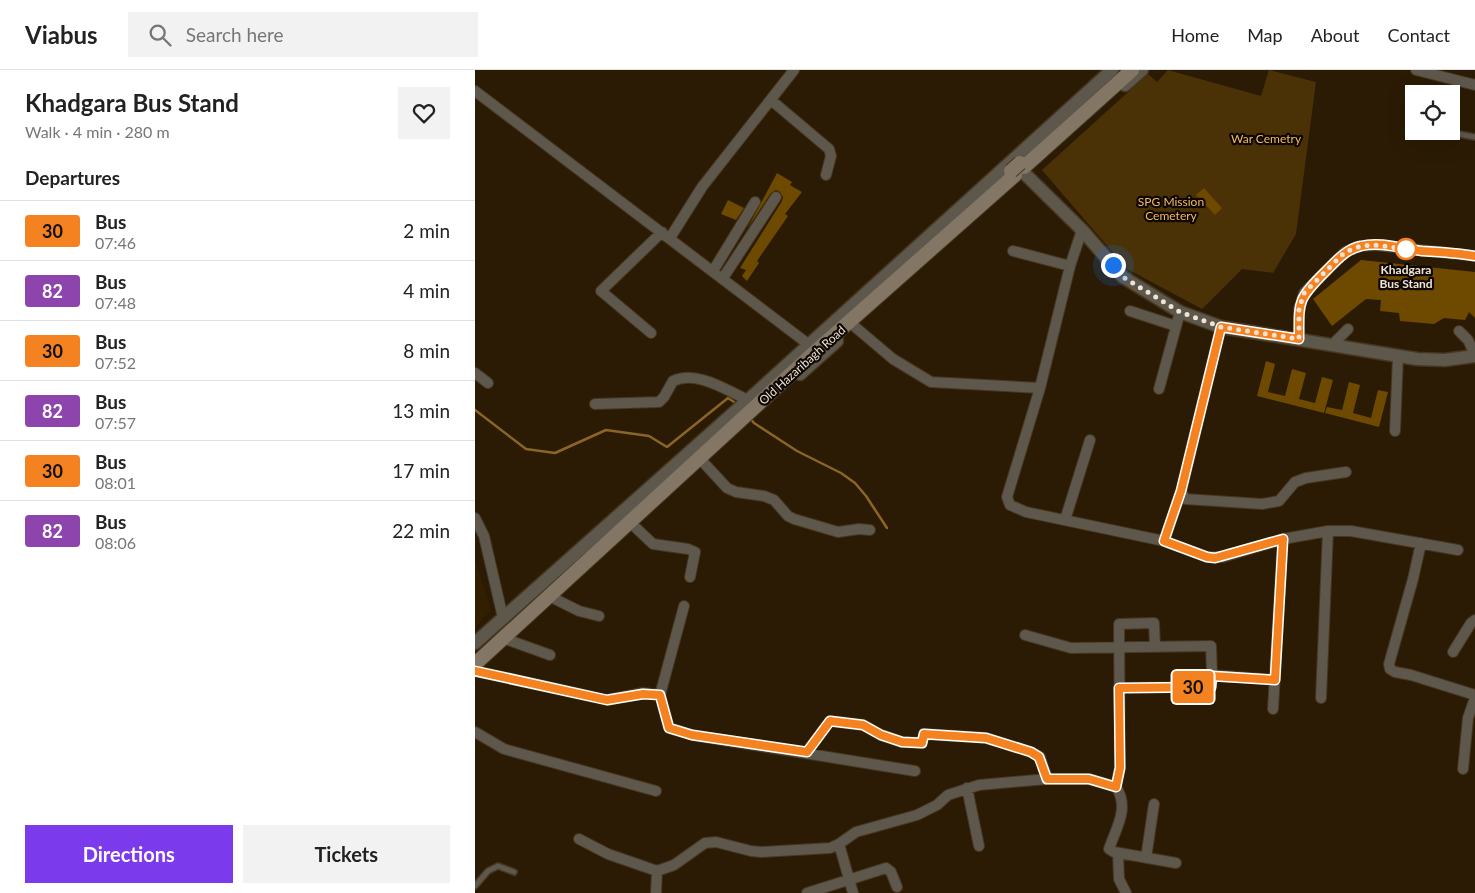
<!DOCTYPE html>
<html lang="en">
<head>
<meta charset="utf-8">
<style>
	:root { --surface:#fff; --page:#f2f2f2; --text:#222; --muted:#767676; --line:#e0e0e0; --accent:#7c3aed }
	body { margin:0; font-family:Lato,sans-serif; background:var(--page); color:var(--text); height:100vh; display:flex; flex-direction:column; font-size:19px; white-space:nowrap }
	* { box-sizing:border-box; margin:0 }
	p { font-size:16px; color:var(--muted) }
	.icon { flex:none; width:28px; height:28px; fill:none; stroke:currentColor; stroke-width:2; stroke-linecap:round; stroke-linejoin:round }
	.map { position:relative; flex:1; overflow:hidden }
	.panel { display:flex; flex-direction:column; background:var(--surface); width:475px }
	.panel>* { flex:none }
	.badge { padding:0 10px; border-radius:4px; font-size:18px; line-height:32px }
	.controls { position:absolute; left:930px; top:15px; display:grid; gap:10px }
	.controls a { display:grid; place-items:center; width:55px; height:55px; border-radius:0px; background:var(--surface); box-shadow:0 5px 20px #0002; font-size:25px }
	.you { position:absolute; width:25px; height:25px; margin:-12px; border:4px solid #fff; border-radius:50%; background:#1a73e8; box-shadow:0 0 0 8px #1a73e833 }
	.map>.badge { position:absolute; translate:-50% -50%; box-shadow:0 0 0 2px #fff }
	h2 { padding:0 25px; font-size:19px; line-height:45px }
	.round { display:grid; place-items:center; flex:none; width:52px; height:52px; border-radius:0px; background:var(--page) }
	.overview { display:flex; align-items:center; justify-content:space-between; height:85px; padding:0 25px }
	h1 { font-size:24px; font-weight:700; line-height:38px }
	.cta { display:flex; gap:10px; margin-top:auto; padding:10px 25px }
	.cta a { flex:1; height:58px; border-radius:0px; background:var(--accent); color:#fff; font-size:20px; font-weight:700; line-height:58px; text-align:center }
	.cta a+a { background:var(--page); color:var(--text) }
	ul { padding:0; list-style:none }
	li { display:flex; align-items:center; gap:15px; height:60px; padding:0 25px; border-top:1px solid var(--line) }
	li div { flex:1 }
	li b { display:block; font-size:19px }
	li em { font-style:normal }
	li .badge { min-width:55px; font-weight:700; text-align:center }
	header { display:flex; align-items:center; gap:30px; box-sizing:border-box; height:70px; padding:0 25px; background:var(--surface); border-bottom:1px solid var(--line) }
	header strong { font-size:24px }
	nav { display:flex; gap:28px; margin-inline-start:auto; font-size:18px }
	.search { width:350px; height:45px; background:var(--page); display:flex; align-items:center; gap:12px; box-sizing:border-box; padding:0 18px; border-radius:0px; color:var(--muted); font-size:19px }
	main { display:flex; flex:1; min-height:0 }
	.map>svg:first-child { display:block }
	.built { fill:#321f00 }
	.green { fill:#4a3106 }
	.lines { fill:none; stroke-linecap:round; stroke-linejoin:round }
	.stream { stroke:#8b6527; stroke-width:2.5 }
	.building { fill:#6e4900 }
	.service-casing { stroke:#463721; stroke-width:8 }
	.minor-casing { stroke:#463721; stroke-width:12 }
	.tertiary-casing { stroke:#463721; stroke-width:15 }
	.secondary-casing { stroke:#463721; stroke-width:16 }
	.service { stroke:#5e574c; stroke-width:5 }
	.minor { stroke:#5e574c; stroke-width:10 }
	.tertiary { stroke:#5e574c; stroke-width:12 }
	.secondary { stroke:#837665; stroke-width:14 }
	.secondary-bridge-casing { stroke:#463721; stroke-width:16; stroke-linecap:butt }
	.secondary-bridge { stroke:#837665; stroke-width:14 }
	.line-casing { stroke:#fff; stroke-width:11 }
	.line { stroke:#f58220; stroke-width:8 }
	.walk { stroke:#eee3d5; stroke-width:5; stroke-dasharray:0 9 }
	.stop-dot { fill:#fff; stroke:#f58220; stroke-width:2.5 }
	.labels { text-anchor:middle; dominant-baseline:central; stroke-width:4.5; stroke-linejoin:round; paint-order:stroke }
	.park-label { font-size:12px; fill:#f3ba64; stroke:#0e0702 }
	.stop-label { font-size:12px; font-weight:bold; fill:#eee3d5; stroke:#0e0702 }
	.street-label { font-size:12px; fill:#eee3d5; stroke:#0e0702 }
</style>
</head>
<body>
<header>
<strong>Viabus</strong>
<div class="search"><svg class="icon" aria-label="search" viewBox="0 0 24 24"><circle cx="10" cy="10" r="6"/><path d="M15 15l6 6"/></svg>Search here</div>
<nav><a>Home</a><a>Map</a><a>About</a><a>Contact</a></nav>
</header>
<main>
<section class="panel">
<div class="overview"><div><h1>Khadgara Bus Stand</h1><p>Walk · 4 min · 280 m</p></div><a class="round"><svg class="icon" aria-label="heart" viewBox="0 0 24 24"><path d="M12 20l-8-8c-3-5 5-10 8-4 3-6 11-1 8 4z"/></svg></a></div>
<h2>Departures</h2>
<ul>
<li><span class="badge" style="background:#f58220;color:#111">30</span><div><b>Bus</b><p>07:46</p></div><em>2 min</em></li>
<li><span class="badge" style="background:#8e44ad;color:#fff">82</span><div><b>Bus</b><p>07:48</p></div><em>4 min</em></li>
<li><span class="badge" style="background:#f58220;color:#111">30</span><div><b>Bus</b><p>07:52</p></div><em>8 min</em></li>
<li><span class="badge" style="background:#8e44ad;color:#fff">82</span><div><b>Bus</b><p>07:57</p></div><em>13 min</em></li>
<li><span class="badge" style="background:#f58220;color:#111">30</span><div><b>Bus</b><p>08:01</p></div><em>17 min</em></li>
<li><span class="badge" style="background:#8e44ad;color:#fff">82</span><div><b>Bus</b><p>08:06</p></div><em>22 min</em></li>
</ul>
<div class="cta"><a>Directions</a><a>Tickets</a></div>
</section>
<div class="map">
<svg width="1000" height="823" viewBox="0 0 1000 823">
	<rect width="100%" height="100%" fill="#2b1b04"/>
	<path class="built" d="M0 489 16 540 0 557Z"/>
	<path class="green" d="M693 0 786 26 794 0 841 12 821 164 798 203 767 199 727 239 652 199 567 100 673 4 682 12Z"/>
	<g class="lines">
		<path class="stream" d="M0 340 51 379 80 383 131 360 174 366 192 377 253 328 262 334
			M274 347 279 353 322 381 366 403 380 413 391 426 412 458"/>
	</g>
	<path class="building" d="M302 103 317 112 315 115 327 122 310 144 313 146 282 191 284 193 272 211 267 206 271 200 265 198 307 131 308 127 305 122 301 120 296 123 272 159Z
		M729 118 747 138 740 145 721 125Z
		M253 130 269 138 261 150 246 144Z
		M886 190 1000 202V248L994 242 990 250 969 248 959 254 925 251 924 243 905 241 906 230 891 229 857 256 838 229Z
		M791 291 800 294 793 322 810 326 817 299 831 303 824 329 840 333 847 307 858 310 849 343 782 326Z
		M874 312 885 315 878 343 896 348 903 320 913 322 904 357 850 343 852 337 867 340Z"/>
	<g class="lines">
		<g class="service-casing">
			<path id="service" d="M968 61 1000 67
				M0 816 13 801 23 796 39 802"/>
		</g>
		<g class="minor-casing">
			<path id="minor" d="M941 0 1000 15
				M0 21 333 274
				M296 30 354 79 356 86 351 105
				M607 160 595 196 565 318 532 427 535 435 551 442 689 471 732 487H748L808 469 853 461H876L983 480
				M195 168 227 117 319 0
				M538 181 595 196
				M238 201 280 132
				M248 208 301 127
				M655 241 701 256
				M379 256 418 289 456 312 565 318
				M746 257 706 421 710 429 787 434 804 431 820 412 831 408 871 402
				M984 261 993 270 1000 285
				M176 263 126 221 187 162
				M824 269V239L829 223 870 182 886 176 900 175 1000 186
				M857 275 873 259
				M0 303 13 313
				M684 319 705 242
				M120 334 184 332 189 327 198 311C222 300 251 320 273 330
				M920 361 923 286
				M228 392 252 418 261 422 289 426 299 430 313 446 319 449 363 462 384 459 395 460
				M0 448 9 466 28 548
				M590 450 615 370
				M159 456 178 474 213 479 220 482 215 507
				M689 471 706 421
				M946 473 938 509 914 594 915 599 920 602 936 605 1000 625
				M80 529 104 541 124 546
				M209 536 185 625 194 658 217 665 440 701
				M550 565 596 578 736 576 737 605 800 610
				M33 570 75 585
				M978 582 996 553 1000 550
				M0 601 132 630 168 623 185 625
				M644 618 736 617 737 605
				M846 628 853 461
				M798 639 808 469
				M0 662 29 679 181 721
				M332 682 355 651 388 655 406 665 427 672 447 673 449 664 511 668 556 682 565 687 572 709
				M988 699 993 648 1000 628
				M641 717 645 697 644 554 679 553 680 576
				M492 718 504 776
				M104 769 133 784 182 801 199 795 230 773 241 772 276 781 286 782 355 778 364 774 381 762 442 745 462 735 473 725 504 715 572 709H614L641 717C655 738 641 758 634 779L639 782 701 793
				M364 774 378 823
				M643 783 644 809 651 823
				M671 788 679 734
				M181 823 182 801
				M332 823 411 798 416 802 422 817"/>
		</g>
		<g class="tertiary-casing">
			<path id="tertiary" d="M650 15 667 0
				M539 93 607 160 648 207 705 242 746 257 942 289 970 290 1000 286
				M325 304 362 271
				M0 573 282 322 637 0"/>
		</g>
		<g class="secondary-casing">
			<path id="secondary" d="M549 97 657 0
				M0 594 341 281 540 105"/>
		</g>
		<use href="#service" class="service"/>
		<use href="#minor" class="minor"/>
		<use href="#tertiary" class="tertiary"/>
		<use href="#secondary" class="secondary"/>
		<g class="secondary-bridge-casing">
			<path id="secondary-bridge" d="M536 101 545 93"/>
		</g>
		<use href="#secondary-bridge" class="secondary-bridge"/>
	</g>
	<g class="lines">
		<g class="line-casing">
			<path id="line" d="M0 601 132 630 168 624 185 625 194 658 217 665 332 682 355 651 388 655 406 665 427 672 447 673 449 664 511 668 556 682 564 687 572 709H614L641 717 645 698 644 618 736 617 737 606 800 610 808 469 740 488 732 487 689 471 706 421 746 257 824 269C824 231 822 230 850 202 861 191 871 179 886 176 906 171 928 179 947 181 965 182 982 183 1000 186"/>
		</g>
		<use href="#line" class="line"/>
		<path class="walk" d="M638 195 648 207 705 242 746 257 824 269V239L829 223 870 182 886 176 900 175 931 179"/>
	</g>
	<circle class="stop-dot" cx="931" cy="179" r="10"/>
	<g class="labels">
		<g class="park-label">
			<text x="791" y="68">War Cemetry</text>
			<text x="696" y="131">SPG Mission<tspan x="696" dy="14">Cemetery</tspan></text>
		</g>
		<g class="stop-label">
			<text x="931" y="199">Khadgara<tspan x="931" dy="14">Bus Stand</tspan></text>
		</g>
		<g class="street-label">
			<text transform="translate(327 295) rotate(-42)">Old Hazaribagh Road</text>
		</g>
	</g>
</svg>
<div class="controls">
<a><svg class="icon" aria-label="locate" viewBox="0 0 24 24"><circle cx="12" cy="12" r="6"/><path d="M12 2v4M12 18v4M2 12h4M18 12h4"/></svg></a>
</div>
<div class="you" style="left:638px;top:195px"></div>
<b class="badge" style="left:718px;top:617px;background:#f58220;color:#111">30</b>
</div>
</main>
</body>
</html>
